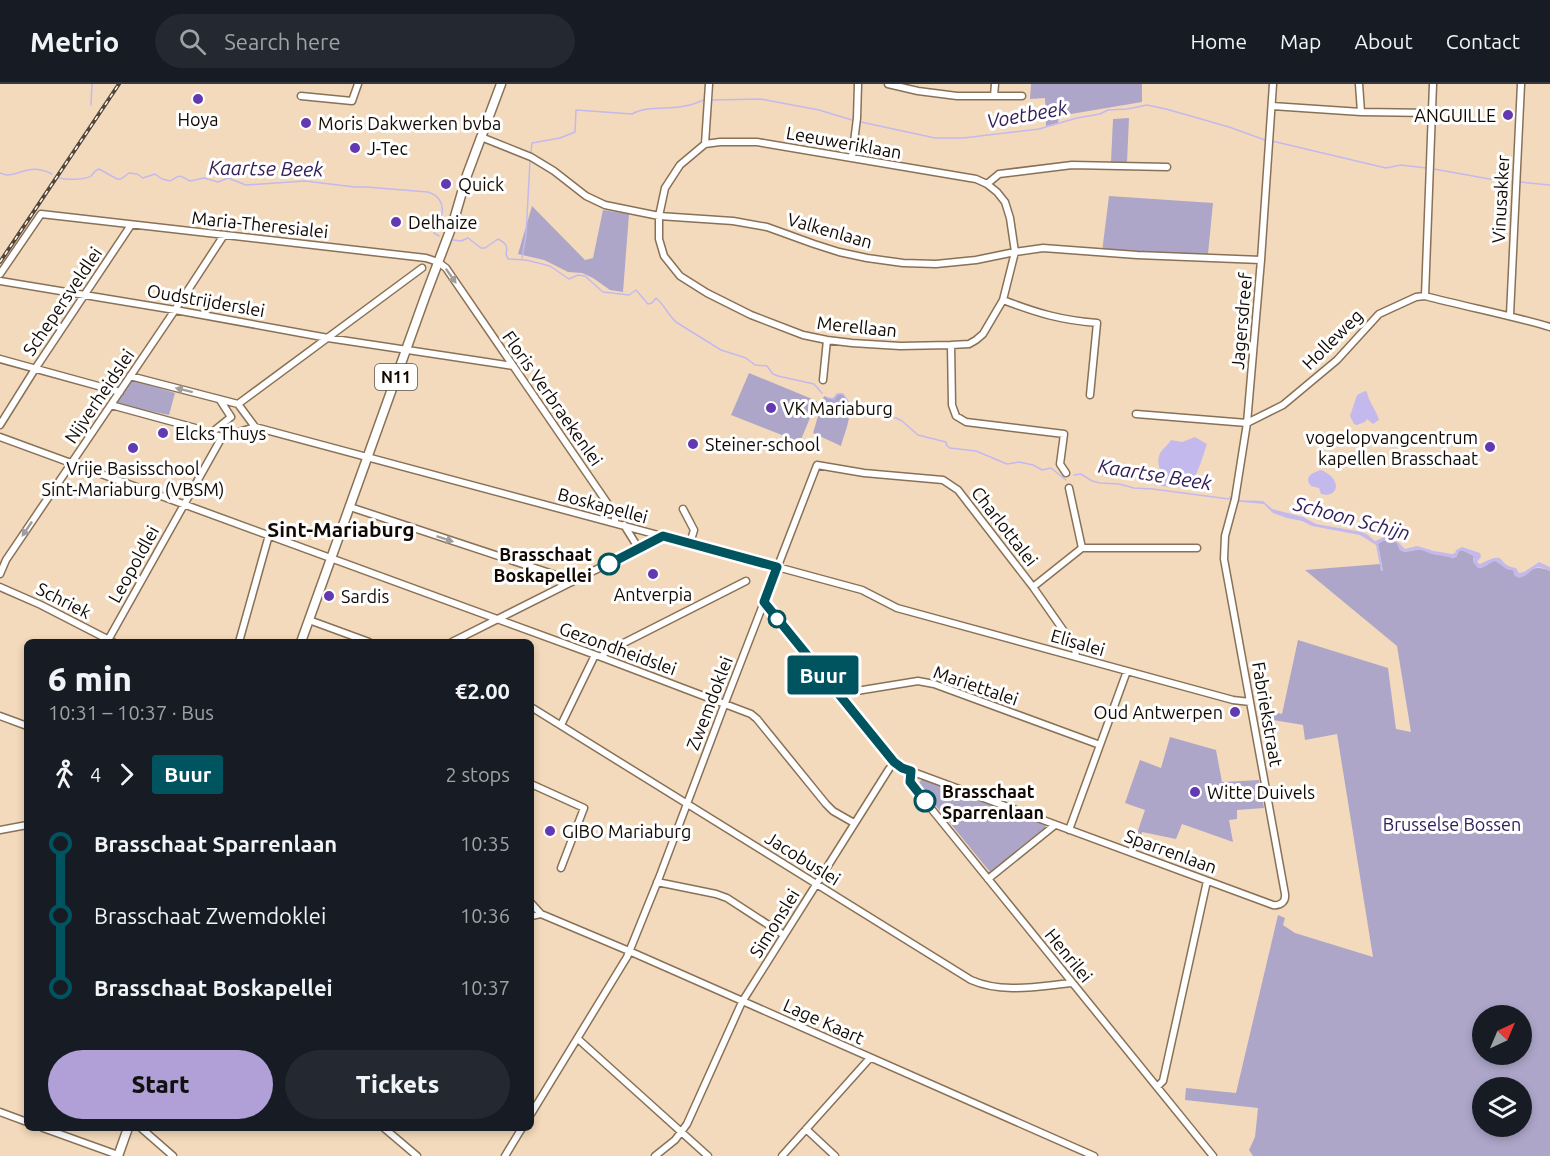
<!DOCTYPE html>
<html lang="en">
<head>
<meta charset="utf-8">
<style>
	:root { --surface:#171b24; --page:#242831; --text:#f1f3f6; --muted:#9ea1a6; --line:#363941; --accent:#b19fd7 }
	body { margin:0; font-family:Ubuntu,sans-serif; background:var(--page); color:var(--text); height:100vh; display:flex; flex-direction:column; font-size:22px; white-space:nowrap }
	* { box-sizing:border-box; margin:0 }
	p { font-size:20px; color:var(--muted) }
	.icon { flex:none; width:33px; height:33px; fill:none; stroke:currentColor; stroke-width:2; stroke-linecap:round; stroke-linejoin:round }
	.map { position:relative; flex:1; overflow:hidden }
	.side { position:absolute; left:24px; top:555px; width:510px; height:492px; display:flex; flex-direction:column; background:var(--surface); border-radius:9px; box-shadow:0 3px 9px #0003 }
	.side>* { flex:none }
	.badge { padding:0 12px; border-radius:4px; font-size:21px; line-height:39px }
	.needle { width:39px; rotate:44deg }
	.buttons { position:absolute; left:1472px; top:921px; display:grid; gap:12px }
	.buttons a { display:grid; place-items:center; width:60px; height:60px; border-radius:50%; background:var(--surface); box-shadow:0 3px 9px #0003; font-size:30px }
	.map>.badge { position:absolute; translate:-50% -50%; box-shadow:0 0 0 3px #fff }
	.legs { display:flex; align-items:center; gap:9px; height:66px; padding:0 24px; font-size:20px }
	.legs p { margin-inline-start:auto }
	.headline { display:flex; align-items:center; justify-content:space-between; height:102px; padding:0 24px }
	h1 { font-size:33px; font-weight:800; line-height:45px }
	.primary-button { display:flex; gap:12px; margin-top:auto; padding:12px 24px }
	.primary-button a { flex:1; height:69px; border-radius:36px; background:var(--accent); color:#111; font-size:24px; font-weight:800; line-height:69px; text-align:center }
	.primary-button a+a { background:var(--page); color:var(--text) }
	ul { padding:0 24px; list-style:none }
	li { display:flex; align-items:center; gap:21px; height:72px; font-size:22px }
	li i { display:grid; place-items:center; width:9px; height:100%; margin:0 8px; background:currentColor }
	li i::after { content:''; width:15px; height:15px; margin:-8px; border:4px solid; border-radius:50%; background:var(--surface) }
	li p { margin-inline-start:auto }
	li:first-child i { background:linear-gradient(#0000 50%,currentColor 0) }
	li:last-child i { background:linear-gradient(currentColor 50%,#0000 0) }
	header { display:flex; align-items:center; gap:36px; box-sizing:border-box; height:84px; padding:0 30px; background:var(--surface); border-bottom:2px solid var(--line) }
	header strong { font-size:28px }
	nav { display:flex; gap:33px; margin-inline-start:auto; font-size:21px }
	.search { width:420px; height:54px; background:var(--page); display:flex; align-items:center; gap:15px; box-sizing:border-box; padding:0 21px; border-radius:33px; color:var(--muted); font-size:22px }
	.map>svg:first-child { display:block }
	.green { fill:#ada6c9; fill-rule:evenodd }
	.water { fill:#c4b9ec }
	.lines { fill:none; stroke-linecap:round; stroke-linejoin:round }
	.stream { stroke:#c4b9ec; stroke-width:1.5 }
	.minor-casing { stroke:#887157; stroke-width:9 }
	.major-casing { stroke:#887157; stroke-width:11 }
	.minor { stroke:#fff; stroke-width:6 }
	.major { stroke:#fff; stroke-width:8 }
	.rail-casing { stroke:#544739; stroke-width:4 }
	.rail { stroke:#fff; stroke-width:1.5; stroke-dasharray:4.5; stroke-linecap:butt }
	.oneway { fill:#a09d9a }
	.line-1-casing { stroke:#fff; stroke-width:14 }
	.line-1 { stroke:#005460; stroke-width:9 }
	.poi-dot { fill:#6239b1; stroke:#fff; stroke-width:2 }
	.stop-1-dot { fill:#fff; stroke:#005460; stroke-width:3 }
	.labels { text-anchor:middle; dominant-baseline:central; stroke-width:6; stroke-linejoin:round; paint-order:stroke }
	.shield { fill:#fff; stroke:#59544e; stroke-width:1.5 }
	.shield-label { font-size:16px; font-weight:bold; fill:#120a02 }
	.poi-label { font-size:18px; fill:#120a02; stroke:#fff; text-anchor:start }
	.street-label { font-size:18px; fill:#120a02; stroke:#fff }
	.stop-label { font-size:18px; font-weight:bold; fill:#120a02; stroke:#fff; text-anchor:end }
	.park-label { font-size:18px; fill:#32205b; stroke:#fff }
	.water-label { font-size:20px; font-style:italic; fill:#311e59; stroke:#fff }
	.quarter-label { font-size:21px; font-weight:bold; fill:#120a02; stroke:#fff }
</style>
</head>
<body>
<header>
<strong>Metrio</strong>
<div class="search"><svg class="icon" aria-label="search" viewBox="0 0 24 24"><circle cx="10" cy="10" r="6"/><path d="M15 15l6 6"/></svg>Search here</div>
<nav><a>Home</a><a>Map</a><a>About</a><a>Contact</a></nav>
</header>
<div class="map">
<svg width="1550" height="1072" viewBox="0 0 1550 1072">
	<rect width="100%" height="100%" fill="#f4dabc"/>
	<path class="green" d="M1031 0H1142V18L1059 32 1058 39 1046 42 1045 14 1030 15Z
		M1129 34 1127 79 1111 78 1113 35Z
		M1109 112 1213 119 1208 170 1102 168Z
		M532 122 585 176 593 174 603 126 629 130 623 208 610 206 593 194 582 189 568 188 544 176 518 170Z
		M749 289 817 317 800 358 731 331Z
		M132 296 175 309 169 331 115 320Z
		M840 309 843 310C856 326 846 344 841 362L813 349 824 312 831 315Z
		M1389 456 1397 459 1400 466 1405 468 1421 465 1434 470 1449 472 1452 474 1456 473 1459 467H1464L1474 472 1473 476 1478 484C1484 484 1489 479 1495 476L1507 485 1513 486 1515 492C1531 487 1535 480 1550 487V1072H1253L1249 1066 1255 1053 1258 1024 1185 1016 1186 1004 1236 1009 1278 831 1285 834 1283 841 1295 849 1373 873 1337 650 1305 656 1303 641 1261 634 1262 625 1282 630 1298 556 1388 584 1396 645 1411 648 1397 562 1305 486 1380 480 1381 487H1383L1378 460 1382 457ZM1482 932H1521V970H1482ZM1482 1004H1521V1042H1482Z
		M1170 653 1216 666 1222 698 1259 696 1264 724 1237 726V735L1229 736 1233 758 1182 740 1176 755 1142 748 1140 764 1133 761 1145 726 1125 719 1140 676 1161 684Z
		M922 695 1044 739 1046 741 1045 744 990 788 918 700Z"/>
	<path class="water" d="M1365 307 1367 308C1369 319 1376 325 1379 336L1373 340 1367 335 1365 338 1357 341 1354 340 1350 332 1357 311Z
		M1195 353 1207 360C1195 396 1195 407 1154 401 1165 385 1156 385 1159 372 1161 365 1168 362 1171 356L1182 358Z
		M1321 386C1326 388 1331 391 1334 396 1340 406 1331 413 1321 410L1319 404 1311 402C1303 393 1313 388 1321 386Z
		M1229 412 1237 416 1263 417 1272 425 1303 433 1316 440 1362 448 1368 451 1375 457 1384 453 1395 455 1405 465 1417 462 1434 467 1452 470 1455 469 1456 466 1462 463 1480 469 1481 473 1477 478 1480 480C1509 465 1495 481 1516 484L1519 489 1524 488 1539 478 1550 483V487C1530 477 1535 490 1519 494L1515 492 1513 486 1507 485 1495 477C1489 479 1484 484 1478 484L1473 478 1474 472 1464 467H1459L1456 473 1452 474C1447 472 1442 472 1436 471 1420 467 1424 463 1405 468L1400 466 1397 459C1390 456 1384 455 1378 460L1383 487H1381L1376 461 1360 451 1312 442 1302 437 1287 434 1273 429 1264 420 1231 417Z"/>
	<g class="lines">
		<path class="stream" d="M712 16 761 15 819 26 852 36
			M91 21 92 0
			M861 38 935 54H963L1039 45 1077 34 1100 30 1108 26 1127 25 1147 21 1166 25 1229 43 1265 56
			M1272 57 1386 84 1401 81 1426 84
			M531 68 532 59 560 54 575 48 576 26 632 30C648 21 668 26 685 22 692 21 698 18 704 16
			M1434 85 1506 98H1512
			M0 89C11 94 17 88 28 86 37 84 44 86 52 90
			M59 94C66 96 85 96 91 92 94 89 95 86 99 85L117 95H121L129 89 137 90 143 94 155 90 162 95 170 97C181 90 179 91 190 97L204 94 218 98 228 94 246 101 305 97 355 103H366L428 108C438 111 444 119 442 130 436 138 431 137 434 149L439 152
			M1520 98 1550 101
			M453 156 461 157 468 154 481 164H485L498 155C506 159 508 162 506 170L508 175 526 176 550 182 569 195 578 191 585 192 603 208 629 211 636 206 648 220 652 219 656 214C664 220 668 231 676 238L721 266 746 274 755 281 767 282 773 290 778 292 814 300 822 309
			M522 174 526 151 530 77
			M828 314 834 315 837 310H843L849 319 863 326 896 334 902 337 918 351 946 358 947 362 950 364 976 367 1007 380 1019 378 1033 381 1042 386 1051 384 1066 396
			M1074 391 1081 390 1092 397 1100 399 1119 400 1134 404 1153 405 1229 415"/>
		<g class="minor-casing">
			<path id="minor" d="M888 0 918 7 957 12H1022
				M1359 0 1361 28
				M301 12 352 17 358 0
				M994 12 995 0
				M1272 22 1361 28 1432 29
				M481 53 531 73 554 87 586 112 605 121 659 132 733 137 767 143 814 160 839 168 867 174 903 179 936 180 976 176 1015 168 1043 164 1137 171 1261 176
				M720 58H757L976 95 987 100 997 108 1005 118 1010 134 1015 168 1003 216 983 250 976 256 969 260 951 261 900 262 852 259 827 256 803 251 751 231 707 209 680 192 664 172 659 155V132L665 104 680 81 705 60Z
				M705 60 709 0
				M852 74 857 34 858 0
				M987 100 999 90 1072 81 1167 83
				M0 190 41 130 426 174 438 178 446 184 610 423 615 431V439
				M0 197 175 226 328 254 513 282
				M1425 212 1433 0
				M1003 216C1037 229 1060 236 1097 239L1090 311
				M1510 231 1521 0
				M951 261 952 321 956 332 966 338 1064 350 1060 380 1066 389
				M0 275 120 308
				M130 292 238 320
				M823 296 827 256
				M238 320 422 184
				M238 320 255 343
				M111 321 199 345 204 348 222 353
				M1136 330 1247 339
				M1247 339 1283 321 1337 276 1379 230 1416 213 1425 212C1467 223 1509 231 1550 243
				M0 341 35 285 131 141
				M210 350 231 333 220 316
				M0 353 601 573 751 630 757 635 826 720 833 727 854 739
				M222 353 255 343 781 484 862 506 897 524 1233 616 1250 618
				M1069 404 1082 464
				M350 423 568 495 572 498
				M683 425 694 446 690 459
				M624 441 639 465
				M1082 464H1197
				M0 490 6 476 175 226 224 151
				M0 503 41 521 113 558
				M1033 503 1082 464
				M764 518 897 682 1273 821C1280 822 1286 818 1285 810L1224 475 1225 452 1235 415 1247 339 1261 176 1273 0
				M309 536 369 558
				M107 558 222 353
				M239 558 269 451
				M452 558 663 452
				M601 573 606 568 746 497
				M838 610 918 597 934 600 1100 661
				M531 623 971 896C1003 910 1039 902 1072 899
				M0 632 27 642
				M561 641 595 571
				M911 687 909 696 912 701 1213 1072
				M531 700 584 724 561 784
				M0 746 27 741
				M1069 746 1127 587
				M988 795 1055 741
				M657 798 716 810 727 814 784 851
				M531 819 541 830 629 867 1094 1072
				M531 832 541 830
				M578 955 708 1072
				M1157 1003 1163 997 1207 797
				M0 1028 27 1038
				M531 1030 627 873 659 794 725 619 817 381 864 389 943 396 958 406 1033 503 1075 563 1076 573
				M43 1044 118 1071
				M141 1044 173 1072
				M384 1044 417 1072
				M806 1045 835 1072
				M505 1072 522 1044
				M655 1072 675 1056 687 1040 742 918 889 685
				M782 1072 870 974"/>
		</g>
		<g class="major-casing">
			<path id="major" d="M301 558 425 213 453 139 467 91 501 0
				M118 1072 128 1044"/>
		</g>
		<use href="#minor" class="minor"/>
		<use href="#major" class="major"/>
		<g class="rail-casing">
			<path id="rail" d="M0 178 119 0"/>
		</g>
		<use href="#rail" class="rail"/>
	</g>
	<defs><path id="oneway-solid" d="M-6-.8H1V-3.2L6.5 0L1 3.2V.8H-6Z" transform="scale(1.5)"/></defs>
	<g class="oneway">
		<use href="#oneway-solid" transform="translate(451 192) rotate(55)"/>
		<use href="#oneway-solid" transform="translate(184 306) rotate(-166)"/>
		<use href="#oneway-solid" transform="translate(27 445) rotate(124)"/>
		<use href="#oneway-solid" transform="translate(445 455) rotate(18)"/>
	</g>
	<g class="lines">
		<g class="line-1-casing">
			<path id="line-1" d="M609 480 663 452 777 483 764 518 894 678 902 684 911 687 910 698 925 717"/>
		</g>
		<use href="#line-1" class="line-1"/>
	</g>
	<g class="poi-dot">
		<circle cx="198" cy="15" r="6"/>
		<circle cx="1508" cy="31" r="6"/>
		<circle cx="306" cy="39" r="6"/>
		<circle cx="355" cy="64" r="6"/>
		<circle cx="446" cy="100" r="6"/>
		<circle cx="396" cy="138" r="6"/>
		<circle cx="771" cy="324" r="6"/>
		<circle cx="163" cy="349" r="6"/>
		<circle cx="693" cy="360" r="6"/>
		<circle cx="1490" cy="363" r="6"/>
		<circle cx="133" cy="364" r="6"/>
		<circle cx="653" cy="490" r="6"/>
		<circle cx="329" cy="512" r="6"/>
		<circle cx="1235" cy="628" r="6"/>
		<circle cx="1195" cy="708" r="6"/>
		<circle cx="550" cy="747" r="6"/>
	</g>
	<g class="stop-1-dot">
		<circle cx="609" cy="480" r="10"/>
		<circle cx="777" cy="535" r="8"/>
		<circle cx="925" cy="717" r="10"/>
	</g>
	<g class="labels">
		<rect class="shield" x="375" y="280" width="42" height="26" rx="4.5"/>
		<g class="shield-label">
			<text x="396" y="293">N11</text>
		</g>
		<g class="poi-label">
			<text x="1496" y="31" text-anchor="end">ANGUILLE</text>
			<text x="198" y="35" text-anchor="middle">Hoya</text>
			<text x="318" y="39">Moris Dakwerken bvba</text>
			<text x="367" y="64">J-Tec</text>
			<text x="458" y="100">Quick</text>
			<text x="408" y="138">Delhaize</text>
			<text x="783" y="324">VK Mariaburg</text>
			<text x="175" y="349">Elcks Thuys</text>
			<text x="1478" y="353" text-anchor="end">vogelopvangcentrum<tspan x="1478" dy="21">kapellen Brasschaat</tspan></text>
			<text x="705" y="360">Steiner-school</text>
			<text x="133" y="384" text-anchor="middle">Vrije Basisschool<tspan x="133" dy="21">Sint-Mariaburg (VBSM)</tspan></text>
			<text x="653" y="510" text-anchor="middle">Antverpia</text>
			<text x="341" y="512">Sardis</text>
			<text x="1223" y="628" text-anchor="end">Oud Antwerpen</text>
			<text x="1207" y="708">Witte Duivels</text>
			<text x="562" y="747">GIBO Mariaburg</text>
		</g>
		<g class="street-label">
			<text transform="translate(844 58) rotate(10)">Leeuweriklaan</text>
			<text transform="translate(1500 115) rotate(-87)">Vinusakker</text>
			<text transform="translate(260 140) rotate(6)">Maria-Theresialei</text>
			<text transform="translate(830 146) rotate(16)">Valkenlaan</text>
			<text transform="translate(206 216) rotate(10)">Oudstrijderslei</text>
			<text transform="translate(62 217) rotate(-56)">Schepersveldlei</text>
			<text transform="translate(1241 237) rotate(-85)">Jagersdreef</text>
			<text transform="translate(857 242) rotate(6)">Merellaan</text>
			<text transform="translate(1332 255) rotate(-45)">Holleweg</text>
			<text transform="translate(99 312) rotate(-56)">Nijverheidslei</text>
			<text transform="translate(553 314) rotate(55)">Floris Verbraekenlei</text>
			<text transform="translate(603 421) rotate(15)">Boskapellei</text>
			<text transform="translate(1005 442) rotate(52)">Charlottalei</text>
			<text transform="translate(133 480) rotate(-61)">Leopoldlei</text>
			<text transform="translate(64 516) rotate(27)">Schriek</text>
			<text transform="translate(1078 558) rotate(16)">Elisalei</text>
			<text transform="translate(618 564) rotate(20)">Gezondheidslei</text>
			<text transform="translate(976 601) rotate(19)">Mariettalei</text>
			<text transform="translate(709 619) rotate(-69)">Zwemdoklei</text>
			<text transform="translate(1268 630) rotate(80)">Fabriekstraat</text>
			<text transform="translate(1171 767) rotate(20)">Sparrenlaan</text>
			<text transform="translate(803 774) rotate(32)">Jacobuslei</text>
			<text transform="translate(774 839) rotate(-58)">Simonslei</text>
			<text transform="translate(1069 871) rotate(51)">Henrilei</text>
			<text transform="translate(824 937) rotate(24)">Lage Kaart</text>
		</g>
		<g class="stop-label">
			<text x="592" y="470">Brasschaat<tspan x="592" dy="21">Boskapellei</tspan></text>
			<text x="942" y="707" text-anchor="start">Brasschaat<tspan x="942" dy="21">Sparrenlaan</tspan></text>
		</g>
		<g class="park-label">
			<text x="1452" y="740">Brusselse Bossen</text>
		</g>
		<g class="water-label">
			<text transform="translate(1027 30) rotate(-10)">Voetbeek</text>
			<text transform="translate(266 84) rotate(1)">Kaartse Beek</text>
			<text transform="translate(1155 390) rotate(9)">Kaartse Beek</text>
			<text transform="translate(1352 434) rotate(15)">Schoon Schijn</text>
		</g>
		<g class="quarter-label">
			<text x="341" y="445">Sint-Mariaburg</text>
		</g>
	</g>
</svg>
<div class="buttons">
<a><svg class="needle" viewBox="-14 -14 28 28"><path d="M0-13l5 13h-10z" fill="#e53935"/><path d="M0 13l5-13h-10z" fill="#9ea1a6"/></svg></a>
<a><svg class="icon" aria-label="layers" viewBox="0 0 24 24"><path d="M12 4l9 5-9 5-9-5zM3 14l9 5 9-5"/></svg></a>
</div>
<b class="badge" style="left:823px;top:591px;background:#005460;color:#fff">Buur</b>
<section class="side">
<div class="headline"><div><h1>6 min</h1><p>10:31 – 10:37 · Bus</p></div><b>€2.00</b></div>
<div class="legs"><svg class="icon" aria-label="walk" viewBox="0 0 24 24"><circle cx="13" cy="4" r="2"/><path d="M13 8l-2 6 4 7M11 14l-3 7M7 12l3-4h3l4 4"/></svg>4<svg class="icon" aria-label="forward" viewBox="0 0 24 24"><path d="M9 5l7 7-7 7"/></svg><b class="badge" style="background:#005460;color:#fff">Buur</b><p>2 stops</p></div>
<ul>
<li><i style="color:#005460"></i><b>Brasschaat Sparrenlaan</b><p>10:35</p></li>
<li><i style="color:#005460"></i><span>Brasschaat Zwemdoklei</span><p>10:36</p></li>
<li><i style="color:#005460"></i><b>Brasschaat Boskapellei</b><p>10:37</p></li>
</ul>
<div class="primary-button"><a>Start</a><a>Tickets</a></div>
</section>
</div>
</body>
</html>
